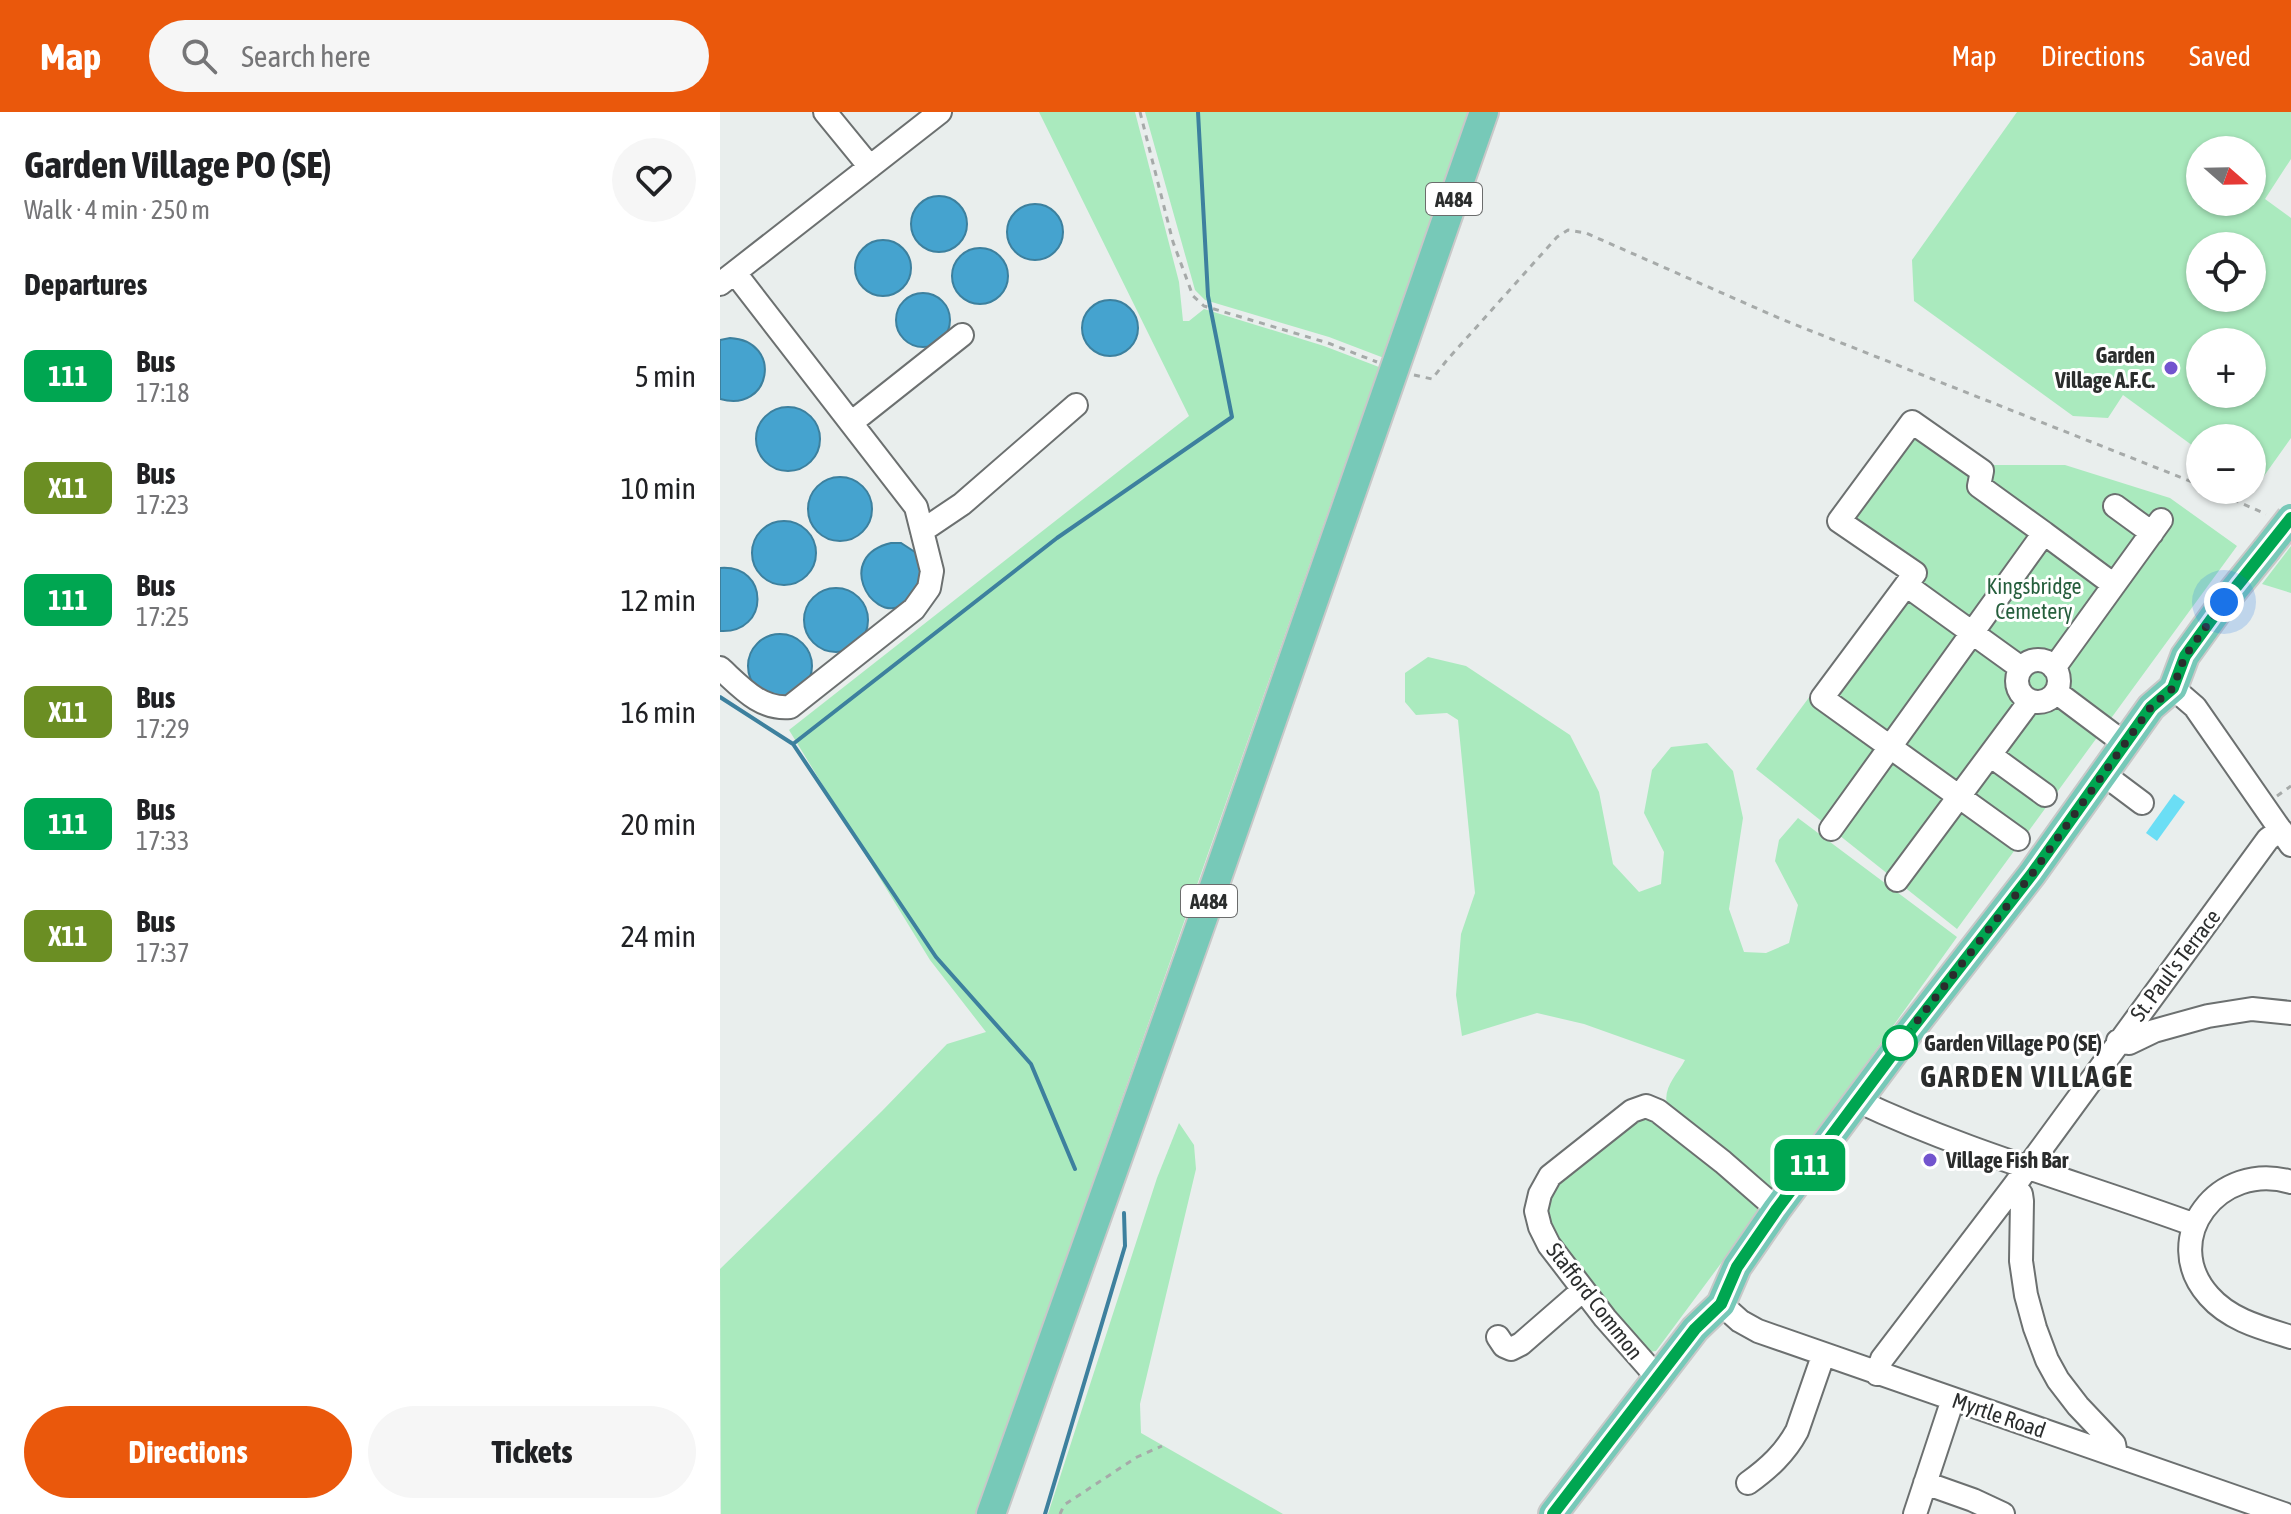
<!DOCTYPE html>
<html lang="en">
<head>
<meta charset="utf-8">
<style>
	:root { --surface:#fff; --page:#f6f6f6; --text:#202124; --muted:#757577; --accent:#ea580c }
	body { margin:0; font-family:"Asap Condensed",sans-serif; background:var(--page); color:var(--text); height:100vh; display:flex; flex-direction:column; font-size:30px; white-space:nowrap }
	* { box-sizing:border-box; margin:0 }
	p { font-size:26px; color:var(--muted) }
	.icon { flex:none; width:44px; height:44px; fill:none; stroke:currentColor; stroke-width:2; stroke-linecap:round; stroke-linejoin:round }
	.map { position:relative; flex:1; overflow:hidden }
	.details { display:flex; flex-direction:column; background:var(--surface); width:720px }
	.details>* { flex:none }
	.badge { padding:0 16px; border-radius:12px; font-size:28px; line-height:52px }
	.needle { width:52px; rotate:110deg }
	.buttons { position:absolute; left:1466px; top:24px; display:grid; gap:16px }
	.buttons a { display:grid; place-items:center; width:80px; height:80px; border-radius:50%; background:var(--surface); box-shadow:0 2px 6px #0004; font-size:40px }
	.you { position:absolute; width:40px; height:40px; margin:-20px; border:6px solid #fff; border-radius:50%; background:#1a73e8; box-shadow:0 0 0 12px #1a73e833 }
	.map>.badge { position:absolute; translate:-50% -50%; box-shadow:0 0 0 4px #fff }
	h2 { padding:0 24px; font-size:30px; line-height:72px }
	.round { display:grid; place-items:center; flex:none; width:84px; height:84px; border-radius:42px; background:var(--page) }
	.overview { display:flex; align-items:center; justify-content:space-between; height:136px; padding:0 24px }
	h1 { font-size:38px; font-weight:700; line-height:60px }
	.button { display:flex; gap:16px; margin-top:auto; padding:16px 24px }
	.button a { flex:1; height:92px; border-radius:48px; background:var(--accent); color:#fff; font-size:32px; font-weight:700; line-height:92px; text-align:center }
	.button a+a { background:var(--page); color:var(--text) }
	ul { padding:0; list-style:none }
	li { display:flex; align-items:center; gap:24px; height:112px; padding:0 24px }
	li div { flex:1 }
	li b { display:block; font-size:30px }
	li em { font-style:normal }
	li .badge { min-width:88px; font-weight:700; text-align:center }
	header { display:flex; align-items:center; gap:48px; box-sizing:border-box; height:112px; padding:0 40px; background:var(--accent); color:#fff }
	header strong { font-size:38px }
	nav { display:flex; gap:44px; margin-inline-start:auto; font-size:28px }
	.search { width:560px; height:72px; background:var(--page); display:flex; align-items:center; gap:20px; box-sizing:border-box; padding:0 28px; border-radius:44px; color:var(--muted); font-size:30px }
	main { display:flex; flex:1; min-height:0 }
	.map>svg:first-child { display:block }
	.green { fill:#aaeabe; fill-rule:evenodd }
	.water { fill:#45a3cf; stroke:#3d809e; stroke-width:2 }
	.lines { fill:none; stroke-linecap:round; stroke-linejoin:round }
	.stream { stroke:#3d809e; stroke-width:4 }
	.building { fill:#6bdef5 }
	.minor-casing { stroke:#6c7070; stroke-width:26 }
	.major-casing { stroke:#c8c8c8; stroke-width:32 }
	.path { stroke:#a6aaa9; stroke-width:3; stroke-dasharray:6 6; stroke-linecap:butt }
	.minor { stroke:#fff; stroke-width:22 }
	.major { stroke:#77c9b8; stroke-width:28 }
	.major-bridge-casing { stroke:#c8c8c8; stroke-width:32; stroke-linecap:butt }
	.major-bridge { stroke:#77c9b8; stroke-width:28 }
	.line-casing { stroke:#fff; stroke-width:18 }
	.line { stroke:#00a651; stroke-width:12 }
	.walk { stroke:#2b2d2d; stroke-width:8; stroke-dasharray:0 14.4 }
	.poi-dot { fill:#7254ce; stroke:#fff; stroke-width:3 }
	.stop-dot { fill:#fff; stroke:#00a651; stroke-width:4 }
	.labels { text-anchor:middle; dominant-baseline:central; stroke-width:6; stroke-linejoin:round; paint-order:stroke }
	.shield { fill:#fff; stroke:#6b6c6c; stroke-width:2 }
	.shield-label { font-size:20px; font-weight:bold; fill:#2b2d2d }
	.poi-label { font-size:22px; font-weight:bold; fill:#2b2d2d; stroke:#fff; text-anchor:end }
	.park-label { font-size:22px; fill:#265f3d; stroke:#fff }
	.street-label { font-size:22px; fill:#2b2d2d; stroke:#fff }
	.stop-label { font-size:22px; font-weight:bold; fill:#2b2d2d; stroke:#fff; text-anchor:start }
	.district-label { font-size:30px; font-weight:bold; letter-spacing:2px; fill:#2b2d2d; stroke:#fff }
</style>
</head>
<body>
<header>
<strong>Map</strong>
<div class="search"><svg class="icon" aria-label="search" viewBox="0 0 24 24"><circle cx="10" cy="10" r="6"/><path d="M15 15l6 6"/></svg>Search here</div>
<nav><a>Map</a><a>Directions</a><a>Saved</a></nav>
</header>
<main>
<section class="details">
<div class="overview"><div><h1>Garden Village PO (SE)</h1><p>Walk · 4 min · 250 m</p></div><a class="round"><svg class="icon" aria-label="heart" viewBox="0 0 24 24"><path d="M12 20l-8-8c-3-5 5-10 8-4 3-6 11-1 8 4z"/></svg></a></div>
<h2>Departures</h2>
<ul>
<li><span class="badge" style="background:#00a651;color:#fff">111</span><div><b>Bus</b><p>17:18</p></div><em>5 min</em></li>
<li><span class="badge" style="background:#6b8e23;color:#fff">X11</span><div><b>Bus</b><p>17:23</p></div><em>10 min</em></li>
<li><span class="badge" style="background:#00a651;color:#fff">111</span><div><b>Bus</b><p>17:25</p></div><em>12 min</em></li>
<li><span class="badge" style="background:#6b8e23;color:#fff">X11</span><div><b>Bus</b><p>17:29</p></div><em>16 min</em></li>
<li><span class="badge" style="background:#00a651;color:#fff">111</span><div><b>Bus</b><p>17:33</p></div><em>20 min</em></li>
<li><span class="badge" style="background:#6b8e23;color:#fff">X11</span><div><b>Bus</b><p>17:37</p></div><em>24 min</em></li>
</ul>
<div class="button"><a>Directions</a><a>Tickets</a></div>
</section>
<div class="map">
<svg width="1571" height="1402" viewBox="0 0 1571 1402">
	<rect width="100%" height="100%" fill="#e9eeed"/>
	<path class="green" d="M319 0H415L459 170 463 209H469L484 197 604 234 659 255 256 1402H1L0 1157 162 999 227 932 266 920 210 848 69 618 469 304Z
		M425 0H751L664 246 609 225 485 188 475 178Z
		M1297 0H1571V47L1545 87 1571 106V326L1534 378 1532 376V326H1480V339L1403 283 1388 306 1353 304 1194 189 1192 148ZM1480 38H1532V90H1480ZM1480 134H1532V186H1480ZM1480 230H1532V282H1480Z
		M1190 299 1266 353H1345L1450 386 1517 434 1237 817 1036 657 1182 460 1111 413Z
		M1571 434V481L1542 472Z
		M708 545 746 554 850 623 879 680 893 752 919 780 941 772 944 740 924 701 932 658 951 635 987 631 1013 659 1023 706 1009 797 1024 840 1046 841 1069 831 1078 793 1055 749 1059 728 1078 706 1237 825 1051 1084 948 995C941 977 957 963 965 948L864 912 817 901 742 924 736 883 741 822 755 781 738 608 727 601 696 603 685 590V561Z
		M926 1003 1045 1092 936 1239 929 1240 920 1237 838 1134 828 1108 826 1096 830 1078 914 1008Z
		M459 1011 474 1033 476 1057 420 1292 421 1321 563 1402H328L437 1066Z"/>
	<path class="water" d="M191 112a28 28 0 1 1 56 0a28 28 0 1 1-56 0Z
		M287 120a28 28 0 1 1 56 0a28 28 0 1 1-56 0Z
		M135 156a28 28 0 1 1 56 0a28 28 0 1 1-56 0Z
		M232 164a28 28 0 1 1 56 0a28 28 0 1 1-56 0Z
		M176 208a27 27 0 1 1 54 0a27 27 0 1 1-54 0Z
		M362 216a28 28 0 1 1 56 0a28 28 0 1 1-56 0Z
		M10 226C64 229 51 302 0 287V228Z
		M36 327a32 32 0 1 1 64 0a32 32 0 1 1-64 0Z
		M88 397a32 32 0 1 1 64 0a32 32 0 1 1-64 0Z
		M32 441a32 32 0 1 1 64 0a32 32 0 1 1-64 0Z
		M171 431H181L198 442 204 472C198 478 189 490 181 494 150 509 115 444 171 431Z
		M0 456C50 452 50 522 0 519Z
		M84 508a32 32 0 1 1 64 0a32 32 0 1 1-64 0Z
		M28 554a32 32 0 1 1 64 0a32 32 0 1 1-64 0Z"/>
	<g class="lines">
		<path class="stream" d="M0 585 73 632 216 845 311 952 355 1057
			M73 632 337 426 512 305 488 184 478 0
			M325 1402 405 1134 404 1101"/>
	</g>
	<path class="building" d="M1454 682 1465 690 1437 729 1426 721Z"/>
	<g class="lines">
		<g class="minor-casing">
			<path id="minor" d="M105 0 150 55
				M0 172 220 0
				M131 311 242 223
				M1395 394 1432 421
				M202 419 242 392 356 293
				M1186 473 1301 556
				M1297 569a21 21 0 1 1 42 0a21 21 0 1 1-42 0Z
				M0 556C20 574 40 598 70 595L194 497 209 476 212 459 196 395 15 161
				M1334 556 1441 408
				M1453 576 1475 595 1571 733
				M1336 580 1404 631
				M1270 643 1325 683
				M1382 661 1422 691
				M1111 717 1324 421 1394 473
				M1298 727 1102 586 1195 461 1119 409 1192 310 1262 359 1259 374 1324 421
				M1177 768 1310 589
				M1398 929 1409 931 1434 919 1488 904 1532 897 1571 901
				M1138 989C1246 1040 1363 1072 1475 1113
				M1571 1070C1499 1048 1438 1127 1489 1184 1510 1208 1542 1216 1571 1225
				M1294 1074 1301 1082 1302 1089 1301 1149 1306 1183 1315 1216 1327 1248 1338 1268 1358 1294 1394 1332 1396 1343
				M1001 1192 1020 1209 1038 1219 1564 1402
				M778 1225 784 1234 791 1237 801 1232 863 1178
				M1157 1262 1162 1247 1294 1074 1548 727 1561 718
				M937 1265 885 1206 829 1133 820 1115 816 1099 820 1082 830 1064 912 999 926 994 938 999 1003 1050 1057 1097
				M1028 1371C1049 1356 1065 1341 1077 1319L1103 1244
				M1205 1371 1253 1388 1283 1402
				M1195 1402 1233 1287"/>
		</g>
		<g class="major-casing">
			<path id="major" d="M271 1402 489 789 764 0
				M833 1402 975 1217 1001 1192 1017 1155 1057 1097 1183 928 1312 762 1431 595 1453 576 1465 544 1504 490 1546 438"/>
		</g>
		<path class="path" d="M420 0 453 130 473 184 484 194 608 231 657 250
			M694 263 712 267 727 248 837 125 848 118 866 121 1061 207 1480 373
			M1491 378 1546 402
			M1557 684 1571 674
			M340 1402 344 1393 417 1345 442 1334"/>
		<use href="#minor" class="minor"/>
		<use href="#major" class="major"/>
		<g class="major-bridge-casing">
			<path id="major-bridge" d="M1546 438 1571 406"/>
		</g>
		<use href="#major-bridge" class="major-bridge"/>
	</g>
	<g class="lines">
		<g class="line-casing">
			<path id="line" d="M833 1402 975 1217 1001 1192 1017 1155 1057 1097 1183 928 1312 762 1431 595 1453 576 1465 544 1504 490 1571 406"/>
		</g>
		<use href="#line" class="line"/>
		<path class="walk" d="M1180 931 1312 762 1431 595 1453 576 1465 544 1504 490"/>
	</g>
	<g class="poi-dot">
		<circle cx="1451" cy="256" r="8"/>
		<circle cx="1210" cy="1048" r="8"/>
	</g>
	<circle class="stop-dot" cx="1180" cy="931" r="16"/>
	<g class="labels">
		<g class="shield">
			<rect x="706" y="71" width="56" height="32" rx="6"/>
			<rect x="461" y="773" width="56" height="32" rx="6"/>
		</g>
		<g class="shield-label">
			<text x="734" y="87">A484</text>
			<text x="489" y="789">A484</text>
		</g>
		<g class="poi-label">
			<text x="1435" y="243">Garden<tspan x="1435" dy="25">Village A.F.C.</tspan></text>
			<text x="1226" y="1048" text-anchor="start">Village Fish Bar</text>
		</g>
		<g class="park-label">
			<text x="1314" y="474">Kingsbridge<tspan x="1314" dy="25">Cemetery</tspan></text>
		</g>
		<g class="street-label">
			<text transform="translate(1455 853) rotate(-53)">St. Paul's Terrace</text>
			<text transform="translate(875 1189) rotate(52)">Stafford Common</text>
			<text transform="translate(1279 1303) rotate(19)">Myrtle Road</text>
		</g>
		<g class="stop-label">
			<text x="1204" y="931">Garden Village PO (SE)</text>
		</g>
		<g class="district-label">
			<text x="1307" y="964">GARDEN VILLAGE</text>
		</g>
	</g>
</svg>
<div class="buttons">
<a><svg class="needle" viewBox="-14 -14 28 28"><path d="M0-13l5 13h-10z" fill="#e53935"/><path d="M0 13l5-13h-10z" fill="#757577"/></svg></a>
<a><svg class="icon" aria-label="locate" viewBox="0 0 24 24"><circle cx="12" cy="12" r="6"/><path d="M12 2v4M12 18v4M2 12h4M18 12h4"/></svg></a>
<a>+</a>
<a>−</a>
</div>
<div class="you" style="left:1504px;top:490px"></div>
<b class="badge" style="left:1090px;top:1053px;background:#00a651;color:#fff">111</b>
</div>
</main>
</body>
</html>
